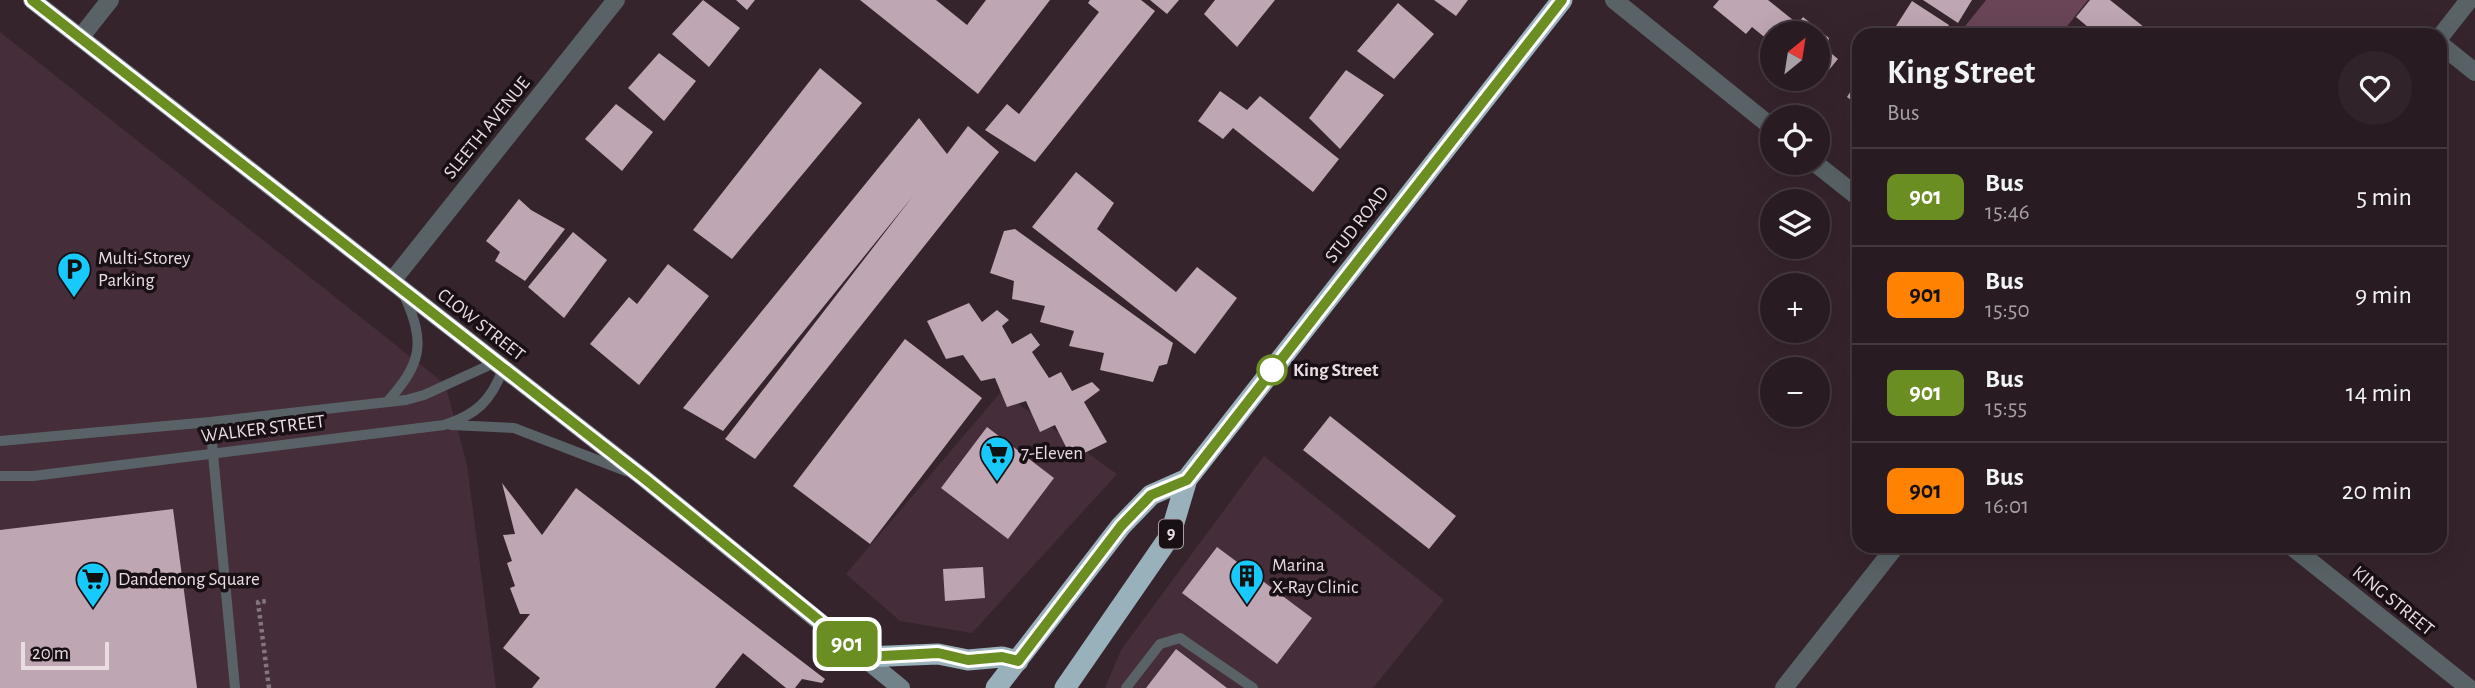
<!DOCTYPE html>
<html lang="en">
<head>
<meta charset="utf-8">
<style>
	:root { --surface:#281b22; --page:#30242a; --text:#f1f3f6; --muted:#a5a1a5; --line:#443940 }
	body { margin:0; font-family:"Alegreya Sans",sans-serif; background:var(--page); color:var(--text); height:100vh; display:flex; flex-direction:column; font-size:26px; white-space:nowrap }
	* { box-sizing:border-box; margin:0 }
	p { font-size:23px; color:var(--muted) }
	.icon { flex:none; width:38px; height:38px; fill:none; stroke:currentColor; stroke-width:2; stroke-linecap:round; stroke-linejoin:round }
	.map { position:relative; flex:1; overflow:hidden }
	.panel { position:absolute; left:1852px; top:28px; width:595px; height:525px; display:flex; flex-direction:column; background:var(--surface); border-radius:21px; box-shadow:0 7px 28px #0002,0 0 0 2px var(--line) }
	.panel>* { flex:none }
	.badge { padding:0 14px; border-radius:10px; font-size:24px; line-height:46px }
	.needle { width:46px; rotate:30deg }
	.tools { position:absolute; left:1760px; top:21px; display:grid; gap:14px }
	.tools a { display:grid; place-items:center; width:70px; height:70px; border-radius:50%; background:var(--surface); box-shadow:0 7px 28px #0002,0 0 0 2px var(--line); font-size:35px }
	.scale { position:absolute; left:21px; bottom:18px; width:88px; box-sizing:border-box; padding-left:7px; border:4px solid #e9dde2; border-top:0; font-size:19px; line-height:24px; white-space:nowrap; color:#e9dde2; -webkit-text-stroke:5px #181014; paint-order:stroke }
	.map>.badge { position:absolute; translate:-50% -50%; box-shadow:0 0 0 4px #fff }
	.round { display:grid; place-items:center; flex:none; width:74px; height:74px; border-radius:37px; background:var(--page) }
	.summary { display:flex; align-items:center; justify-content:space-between; height:119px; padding:0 35px }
	h1 { font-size:33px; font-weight:700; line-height:52px }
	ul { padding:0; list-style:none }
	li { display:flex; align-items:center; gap:21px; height:98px; padding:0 35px; border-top:2px solid var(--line) }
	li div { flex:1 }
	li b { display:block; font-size:26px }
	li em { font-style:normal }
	li .badge { min-width:77px; font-weight:700; text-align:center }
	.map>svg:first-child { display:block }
	.built { fill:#452e39 }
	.green { fill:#694557 }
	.building { fill:#bea6b2 }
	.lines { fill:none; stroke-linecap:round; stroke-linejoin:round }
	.path { stroke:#85767d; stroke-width:4.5; stroke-dasharray:3.5 3.5; stroke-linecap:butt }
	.lane { stroke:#596367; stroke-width:10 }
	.street { stroke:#596367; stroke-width:18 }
	.secondary { stroke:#728289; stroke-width:18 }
	.highway { stroke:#98b1bb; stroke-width:21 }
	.line-casing { stroke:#fff; stroke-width:16 }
	.line { stroke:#6b8e23; stroke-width:10 }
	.stop-dot { fill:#fff; stroke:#6b8e23; stroke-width:3.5 }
	.labels { text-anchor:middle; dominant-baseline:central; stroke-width:7; stroke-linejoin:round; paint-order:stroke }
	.shield { fill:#181014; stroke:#aaa0a4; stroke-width:2 }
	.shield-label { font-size:18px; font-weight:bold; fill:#e9dde2 }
	.street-label { font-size:19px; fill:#e9dde2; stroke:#181014 }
	.poi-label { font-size:19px; fill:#e9dde2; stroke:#181014; text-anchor:start }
	.stop-label { font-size:19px; font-weight:bold; fill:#e9dde2; stroke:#181014; text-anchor:start }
</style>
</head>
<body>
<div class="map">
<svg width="2475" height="688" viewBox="0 0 2475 688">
	<rect width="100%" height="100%" fill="#36242d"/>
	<path class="built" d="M0 32 445 384 467 465 496 688H0Z
		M1001 392 1117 474 972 633 900 621 846 574Z
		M1264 456 1444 600 1373 688H1105L1121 650Z"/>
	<path class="green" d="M1986 0H2088L2060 35H1958Z"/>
	<path class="building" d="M703 0 740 28 709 67 672 34Z
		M736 0H755L747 10Z
		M860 0H936L967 25 986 0H1050L978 94Z
		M1090 0H1141L1155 11 1035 162 985 130 1007 104 1019 114 1099 12 1088 3Z
		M1150 0H1179L1167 14Z
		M1215 0H1275L1237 47 1204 14Z
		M1434 0H1468L1456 16Z
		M1719 0H1768L1793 20 1799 22 1803 17 1829 38 1826 49 1838 59 1818 83V33H1773V44L1752 27 1746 34 1713 7Z
		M1923 0H1972L1958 23Z
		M2090 0H2110L2154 35H2088L2084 32 2088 27 2076 17Z
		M1912 1 1949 25 1943 35H1895L1899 28 1896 26Z
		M1398 3 1434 34 1394 79 1357 51Z
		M659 53 696 81 664 121 628 88Z
		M820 68 862 103 732 259 693 230Z
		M1346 70 1384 95 1340 149 1309 118Z
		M1858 80V105L1847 97Z
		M1220 91 1247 110 1260 96 1339 159 1313 192 1233 128 1223 139 1198 121Z
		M616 104 653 132 622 171 585 139Z
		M919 118 947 154 968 126 999 152 755 459 725 439 913 196 723 431 683 408Z
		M1076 172 1114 203 1097 229 1176 292 1197 267 1237 298 1195 354 1032 227Z
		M519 199 531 210 565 229 525 281 495 261 500 252 486 241Z
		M1015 229 1173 343 1167 364 1159 366 1153 382 1100 370 1104 353 1069 346 1074 331 1040 322 1045 306 1012 299 1014 281 990 273 1004 231Z
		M573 232 607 260 564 318 528 287Z
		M668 264 709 296 639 385 590 344 629 297 637 304Z
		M969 303 982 322 997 310 1009 320 1002 326 1012 344 1031 333 1040 345 1032 352 1049 378 1061 372 1072 391 1092 382 1100 390 1084 402 1107 442 1072 459 1055 425 1040 432 1026 401 1007 407 995 378 981 381 963 355 946 359 927 321Z
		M905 339 982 398 870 544 793 486Z
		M1330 416 1456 516 1429 549 1303 450Z
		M987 427 1054 478 1008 539 941 488Z
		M502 483 542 535 576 488 825 679 822 683 802 679 795 688H786L743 653 715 688H532L540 678 503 648 530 614H520L510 588 515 586 507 563 512 561 503 535 515 534Z
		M173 509 197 688H0V530Z
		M1217 547 1312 618 1277 664 1182 593Z
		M983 567 985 598 945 601 943 569Z
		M1176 649 1227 688H1146Z"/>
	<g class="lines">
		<path class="path" d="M269 688 258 602 269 601"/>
		<path class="lane" d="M387 402C422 363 426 343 404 295
			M210 422 235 688
			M451 425 514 428 626 471
			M0 441 210 422 406 400 424 395 494 363
			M0 476H33L444 425C476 415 491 401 503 369
			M1126 688 1160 644 1180 638 1253 688"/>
		<path class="street" d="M1614 0 1773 128
			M2440 37 2469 0
			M80 38 110 0
			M2440 44 2475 72
			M1815 163 1858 197
			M392 281 616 0
			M2291 546 2469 688
			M1784 688 1896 546"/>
		<path class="secondary" d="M32 0 645 479 901 688"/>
		<path class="highway" d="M864 657 938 654 968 660 1002 657 1018 661
			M996 688 1121 526 1151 495 1187 479
			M1065 688 1170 536 1187 479 1562 0"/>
	</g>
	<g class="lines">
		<g class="line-casing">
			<path id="line" d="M32 0 645 479 864 657 938 653 968 660 1002 657 1018 661 1121 526 1151 495 1187 480 1562 0"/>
		</g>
		<use href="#line" class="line"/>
	</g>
	<defs>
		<g id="parking-pin" transform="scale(1.75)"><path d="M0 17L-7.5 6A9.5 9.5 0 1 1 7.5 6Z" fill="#18cafc" stroke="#181014"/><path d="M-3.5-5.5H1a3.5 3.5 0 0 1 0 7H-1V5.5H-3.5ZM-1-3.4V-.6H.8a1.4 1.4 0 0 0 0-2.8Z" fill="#111"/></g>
		<g id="supermarket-pin" transform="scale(1.75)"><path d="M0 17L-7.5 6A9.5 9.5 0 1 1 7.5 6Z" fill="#18cafc" stroke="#181014"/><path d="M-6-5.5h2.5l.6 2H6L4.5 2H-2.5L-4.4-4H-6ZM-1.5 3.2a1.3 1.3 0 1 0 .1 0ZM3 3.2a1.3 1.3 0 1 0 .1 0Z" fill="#111"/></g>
		<g id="building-pin" transform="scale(1.75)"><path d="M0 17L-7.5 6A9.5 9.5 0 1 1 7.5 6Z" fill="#18cafc" stroke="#181014"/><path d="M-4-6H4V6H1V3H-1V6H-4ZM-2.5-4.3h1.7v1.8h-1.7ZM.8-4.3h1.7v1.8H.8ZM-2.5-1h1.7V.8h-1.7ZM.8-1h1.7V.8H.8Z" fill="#111"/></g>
	</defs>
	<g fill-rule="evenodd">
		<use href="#parking-pin" x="74" y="269"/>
		<use href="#supermarket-pin" x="997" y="453"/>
		<use href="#building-pin" x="1247" y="576"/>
		<use href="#supermarket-pin" x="93" y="579"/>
	</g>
	<circle class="stop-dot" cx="1272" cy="370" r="14"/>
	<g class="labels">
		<rect class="shield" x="1159" y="519.5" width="24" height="29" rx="5"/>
		<g class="shield-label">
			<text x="1171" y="534">9</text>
		</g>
		<g class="street-label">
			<text transform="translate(487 128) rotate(-51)">SLEETH AVENUE</text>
			<text transform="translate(1357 225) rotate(-52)">STUD ROAD</text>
			<text transform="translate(481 325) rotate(38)">CLOW STREET</text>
			<text transform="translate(263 429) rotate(-7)">WALKER STREET</text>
			<text transform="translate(2393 601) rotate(39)">KING STREET</text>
		</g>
		<g class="poi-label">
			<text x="98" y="258">Multi-Storey<tspan x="98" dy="22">Parking</tspan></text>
			<text x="1021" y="453">7-Eleven</text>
			<text x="1272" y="565">Marina<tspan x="1272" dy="22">X-Ray Clinic</tspan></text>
			<text x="118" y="579">Dandenong Square</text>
		</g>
		<g class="stop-label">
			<text x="1293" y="370">King Street</text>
		</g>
	</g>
</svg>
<div class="tools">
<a><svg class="needle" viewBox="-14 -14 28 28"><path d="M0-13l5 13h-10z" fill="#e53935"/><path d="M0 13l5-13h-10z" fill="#a5a1a5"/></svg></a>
<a><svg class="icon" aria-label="locate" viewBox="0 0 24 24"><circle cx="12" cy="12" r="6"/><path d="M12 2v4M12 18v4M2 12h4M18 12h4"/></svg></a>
<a><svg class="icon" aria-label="layers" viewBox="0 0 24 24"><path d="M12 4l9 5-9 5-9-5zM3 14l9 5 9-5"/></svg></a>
<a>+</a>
<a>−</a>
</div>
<div class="scale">20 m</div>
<b class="badge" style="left:847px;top:644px;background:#6b8e23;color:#fff">901</b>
<section class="panel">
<div class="summary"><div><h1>King Street</h1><p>Bus</p></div><a class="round"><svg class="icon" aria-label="heart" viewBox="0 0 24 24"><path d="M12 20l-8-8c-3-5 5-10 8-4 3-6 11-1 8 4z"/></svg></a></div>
<ul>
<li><span class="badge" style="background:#6b8e23;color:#fff">901</span><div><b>Bus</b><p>15:46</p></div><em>5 min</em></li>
<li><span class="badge" style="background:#ff8200;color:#111">901</span><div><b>Bus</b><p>15:50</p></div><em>9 min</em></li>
<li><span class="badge" style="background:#6b8e23;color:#fff">901</span><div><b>Bus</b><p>15:55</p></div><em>14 min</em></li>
<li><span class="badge" style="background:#ff8200;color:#111">901</span><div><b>Bus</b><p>16:01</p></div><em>20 min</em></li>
</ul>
</section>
</div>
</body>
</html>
